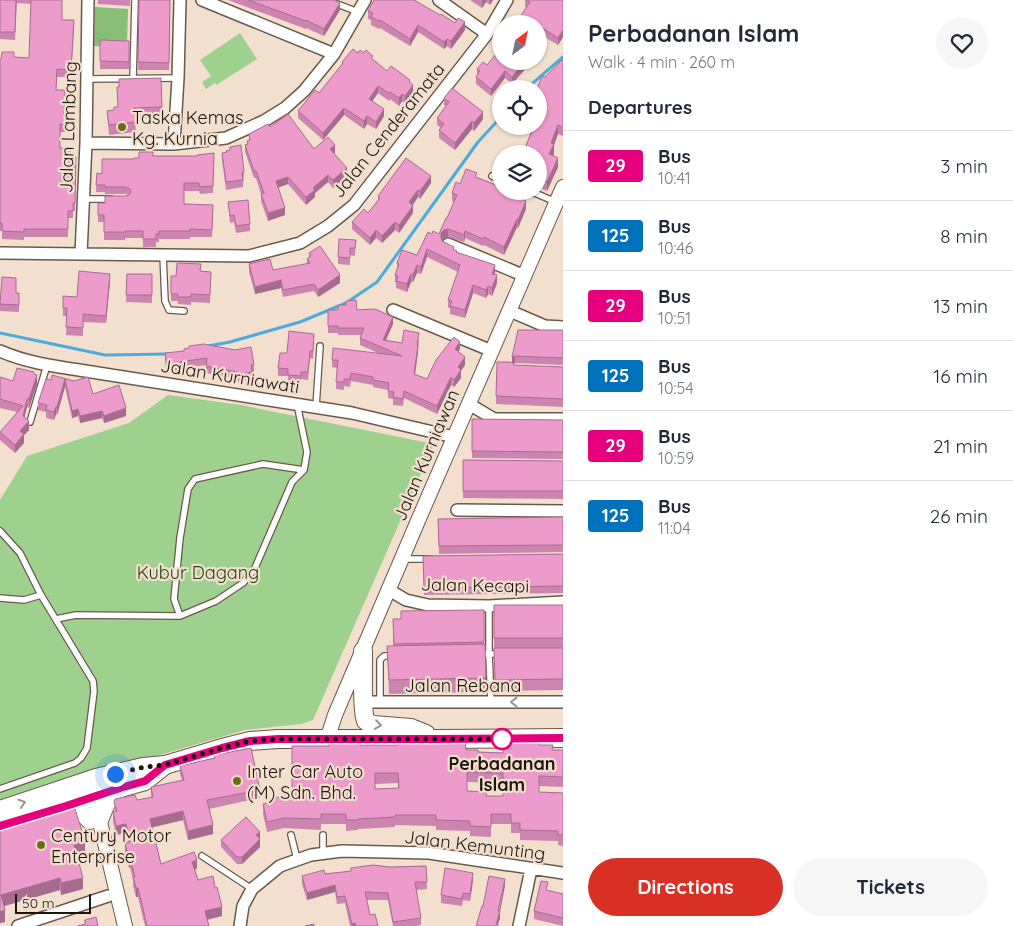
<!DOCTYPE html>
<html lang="en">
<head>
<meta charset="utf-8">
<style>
	:root { --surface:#fff; --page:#f6f6f7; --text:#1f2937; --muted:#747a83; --line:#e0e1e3; --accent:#d93025 }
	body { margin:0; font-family:Quicksand,sans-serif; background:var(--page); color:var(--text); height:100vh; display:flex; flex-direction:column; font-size:19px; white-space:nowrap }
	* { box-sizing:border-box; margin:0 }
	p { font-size:16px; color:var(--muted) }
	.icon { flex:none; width:28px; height:28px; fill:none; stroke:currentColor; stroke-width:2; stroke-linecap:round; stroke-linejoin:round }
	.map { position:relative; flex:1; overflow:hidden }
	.sheet { display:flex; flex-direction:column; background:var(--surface); width:450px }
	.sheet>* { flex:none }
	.badge { padding:0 10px; border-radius:4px; font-size:18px; line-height:32px }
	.needle { width:32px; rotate:33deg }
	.tools { position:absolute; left:492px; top:15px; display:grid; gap:10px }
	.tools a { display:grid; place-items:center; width:55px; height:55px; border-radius:50%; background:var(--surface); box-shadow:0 1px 4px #0004; font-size:25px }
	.scale { position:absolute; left:15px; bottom:12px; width:76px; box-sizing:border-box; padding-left:5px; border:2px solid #1b140f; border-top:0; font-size:14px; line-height:18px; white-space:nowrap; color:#1b140f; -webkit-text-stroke:4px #f3dfce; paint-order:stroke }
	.you { position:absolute; width:25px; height:25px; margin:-12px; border:4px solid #fff; border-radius:50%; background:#1a73e8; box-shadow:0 0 0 8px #1a73e833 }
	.map>.badge { position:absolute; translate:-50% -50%; box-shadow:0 0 0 2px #fff }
	h2 { padding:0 25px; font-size:19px; line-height:45px }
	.round { display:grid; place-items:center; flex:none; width:52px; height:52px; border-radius:26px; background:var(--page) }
	.headline { display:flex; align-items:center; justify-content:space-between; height:85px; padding:0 25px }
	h1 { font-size:24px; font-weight:700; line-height:38px }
	.primary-button { display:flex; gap:10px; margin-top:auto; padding:10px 25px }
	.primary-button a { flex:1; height:58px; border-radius:30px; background:var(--accent); color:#fff; font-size:20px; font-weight:700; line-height:58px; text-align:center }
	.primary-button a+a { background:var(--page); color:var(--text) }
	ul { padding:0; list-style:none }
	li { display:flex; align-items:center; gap:15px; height:70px; padding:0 25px; border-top:1px solid var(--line) }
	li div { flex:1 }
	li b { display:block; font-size:19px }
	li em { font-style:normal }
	li .badge { min-width:55px; font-weight:700; text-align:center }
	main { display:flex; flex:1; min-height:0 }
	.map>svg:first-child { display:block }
	.green { fill:#9dd18d }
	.forest { fill:#87be75 }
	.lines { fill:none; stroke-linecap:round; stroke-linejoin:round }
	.stream { stroke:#4cabdd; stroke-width:3 }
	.service-casing { stroke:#6a594b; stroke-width:8 }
	.minor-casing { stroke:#6a594b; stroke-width:14 }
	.tertiary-casing { stroke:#6a594b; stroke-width:16 }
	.primary-casing { stroke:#6a594b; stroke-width:20 }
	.service { stroke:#fff; stroke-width:5.5 }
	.minor { stroke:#fff; stroke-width:11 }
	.tertiary { stroke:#fff; stroke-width:14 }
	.primary { stroke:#fff; stroke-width:18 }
	.wall { fill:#cc85b0; fill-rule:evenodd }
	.shaded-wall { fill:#a66c90 }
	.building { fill:#ed9bcd; stroke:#a66c90; fill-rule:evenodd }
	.oneway { stroke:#989593 }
	.line-casing { stroke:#fff; stroke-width:11 }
	.line { stroke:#e6007e; stroke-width:8 }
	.walk { stroke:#1b140f; stroke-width:5; stroke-dasharray:0 9 }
	.poi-dot { fill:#6a6e13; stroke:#f3dfce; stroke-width:2 }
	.stop-dot { fill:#fff; stroke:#e6007e; stroke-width:2.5 }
	.labels { text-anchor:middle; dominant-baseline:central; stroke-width:4.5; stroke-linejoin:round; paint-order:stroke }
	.poi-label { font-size:18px; fill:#1b140f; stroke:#f3dfce; text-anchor:start }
	.street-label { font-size:18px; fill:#1b140f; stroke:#f3dfce }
	.park-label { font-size:18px; fill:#1b3f0e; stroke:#f3dfce }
	.stop-label { font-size:18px; font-weight:bold; fill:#1b140f; stroke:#f3dfce }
</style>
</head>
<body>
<main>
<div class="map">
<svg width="563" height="926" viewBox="0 0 563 926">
	<rect width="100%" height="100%" fill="#f3dfce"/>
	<path class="green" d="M240 33 257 59 216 85 215 83 206 89 202 82 211 76 200 60Z
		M168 395 241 405 434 444 313 720 302 724 245 730 0 802V500L27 456 129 423Z"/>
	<path class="forest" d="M95 7 128 9 127 47 94 46Z"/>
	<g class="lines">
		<path class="stream" d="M526 89 563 57
			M0 333 105 355 168 354
			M208 346 230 342 300 322 346 303 377 282 478 142 501 117"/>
		<g class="service-casing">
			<path id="service" d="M327 0 358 12
				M87 79 178 78
				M133 79 135 0
				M492 176 501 180
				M530 191 556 202
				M83 199H111
				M163 255 165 301 169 310 184 311
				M316 407 320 346
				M30 422 47 365
				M0 531 20 553 41 595 93 681 94 691 87 748 81 758 75 763 0 789
				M402 559H430
				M0 598 24 600 41 595
				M489 606V654L491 702
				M180 616 174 599 180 538 188 489 195 479 263 464 304 470
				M56 619 76 615 180 616 216 601 243 583 255 568 292 482 304 470 307 452 297 404
				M478 654H501
				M380 702V660L384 656H394
				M291 835 297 859
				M323 853V835
				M202 856 252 889"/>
		</g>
		<g class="minor-casing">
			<path id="minor" d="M202 0 334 54
				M439 0 487 34
				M86 143 174 144 226 138 264 121 285 108 304 91 334 54 365 0
				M174 144 178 78 180 0
				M448 244 525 276
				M0 253 249 256 300 243 328 226 354 205 487 34 507 0
				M81 254 86 143 88 0
				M393 310 492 351
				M510 311 545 326 563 327
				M0 351C25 362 52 366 79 370L352 413 454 437
				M469 404 494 419H563
				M457 510 563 511
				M389 590 406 600 428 605 489 606 563 602
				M364 702H563
				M18 926 108 896
				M240 926 243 906 252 889 280 866 311 855 342 851 429 853 563 873
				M519 926 531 869"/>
		</g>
		<g class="tertiary-casing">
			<path id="tertiary" d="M327 740 335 715 420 516 563 187
				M97 810 125 926"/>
		</g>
		<g class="primary-casing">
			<path id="primary" d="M363 651C363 662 362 715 366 721 368 723 371 724 373 725L411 728 426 734
				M66 806C76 808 83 812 90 820
				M0 810 96 778 143 767 165 765 222 748 250 741 278 739H435L563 738
				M99 820 106 803 119 788
				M0 826 66 806 120 788 145 781 165 765"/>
		</g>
		<use href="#service" class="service"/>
		<use href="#minor" class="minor"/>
		<use href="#tertiary" class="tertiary"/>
		<use href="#primary" class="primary"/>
	</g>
	<path class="wall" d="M0 0H62V20L74 28 71 77H57L56 90 64 114H66V132H60V148L70 157H76L75 211H73V218H68V237H24V240L2 239V231H0V59L14 57 29 58 31 4 17 3 15 40 0 39Z
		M98 0H130V6L98 4Z
		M139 0H170L169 70H138Z
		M228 0H333L340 10 324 36 306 28V29Z
		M470 0H493L490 5 486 2 482 8Z
		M525 0H563V37L558 45 539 34V24H513L520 17 526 7H525Z
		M368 11 440 15 465 30 451 49 447 46 444 49 418 32 410 46 380 28 379 29 371 25V20L368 19Z
		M100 40 129 41V69H100Z
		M358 53 373 60 387 71 410 82 413 92 405 103 402 101 399 106 390 99 389 101 378 93 372 101 384 116 376 129 367 124 364 129 344 115 323 140 298 118V111L319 93 342 64V62Z
		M563 59V136L558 134 554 145V154L553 156 558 167 547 191 539 187V154H525V148L531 132 518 126H539L545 77Z
		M527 61V67L512 84 505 78 491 96 476 84V77L477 75V69L487 65Z
		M161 78 162 117 135 118 136 132 109 135 107 111 114 110 117 107Z
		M444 98 483 119 474 131 472 129 455 150 439 138V130L441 128 437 125V118L446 106 444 105Z
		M270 127 314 149 335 153 334 154 347 176 333 188 328 182 315 193V197L306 205 288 184 278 188 285 215 268 221 261 201V194L256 178H254L245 152V145L247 144V141H249V134Z
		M214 153 213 193 200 194 199 191H184V204L213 205 212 237H190V239H159V242H156V247H143V238H125V240H104V222H98V203H105L128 195 126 194H105V192H96L97 173 102 174 139 158 153 156H197Z
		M222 153 244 172 243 187 226 190 222 160Z
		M477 177 499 186H501L518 191 517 198 526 209 518 228 517 227 504 255 484 245 483 246 465 238 464 242 448 237 444 238 442 240 457 252 495 273 494 275 497 283 492 296 488 294 486 298 473 293 465 318 450 314V308H448V300L458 272 427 257 421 274 417 273 413 282H411L407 292 396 288V283L395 282V275L397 270V263L417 255 432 234H439L447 218 454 202 452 201V193L460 184Z
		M431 183 420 199 418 197 413 205V213L399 233 395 230 382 243 376 238 370 245 352 229V222L368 213 378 200V196Z
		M228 202 250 224V231L236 233 234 222 230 223Z
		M356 240 355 256 350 255V265L338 264V257Z
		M309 253 340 283 318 297 314 291 283 297 281 288 255 294 249 272V264L273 270 307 264V259L309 257Z
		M201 271 211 272 210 303 191 302V305L178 304V301H171V276H176Z
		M127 274H152V303L126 302Z
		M110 281 106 323 83 322V336L66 335 67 316H63V296L77 297Z
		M19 293V312L0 311V304Z
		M328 310H357L393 324 386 340 402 343 419 340 418 352 415 374 427 379 460 349 458 352 465 365 461 370V378L454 387 451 385 437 414 404 398 403 406 393 405V399L388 398V390L373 387V385L351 381 350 387 344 386V390L336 389 337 368 332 367V360L378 353 360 345V338L361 335H338V333H328Z
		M563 330V365L515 363 513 364 515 365 563 367V407L496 404V396L512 363V357Z
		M314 341 313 359 310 358 308 380 301 379V384L288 383V376H278V368L287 353Z
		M184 351 254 365V372H252V379L238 382 237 379 206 373V365L180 369V372L167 373 165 361V353Z
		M34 375 37 384 29 408 27 407 24 417 29 430 24 435V443L15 453 0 440V432L17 412 0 408V377L13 381Z
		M51 380 74 381 126 416 104 423 102 418 80 423 78 416 72 418 65 387 57 415 56 414 54 420 46 418V412L38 410V403Z
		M472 419 563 420V459L472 458Z
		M463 460 563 461V499L463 498Z
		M563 517V552L439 554 438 519Z
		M563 554V593L424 595 423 556Z
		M494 605H563V690L495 691 494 649Z
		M484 610V644L486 691 485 692 389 694 387 646H393V619H401Z
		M360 745 466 750 478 752 503 753 539 745 553 750H563V787L539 786V792L563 793V846L558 845V841L520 840V833H511V824H491V837L470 836V831L436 830V826L395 825V827L358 829V830L346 831V824H321V830L284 828 267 832 263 814V804L269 803V800L292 794 329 746ZM467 782 503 783V796H486L467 791ZM398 783V788L375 789V784Z
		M214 755 260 790V798L209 809 213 834 188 840 183 820 152 827 161 864 197 869H195L198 880 222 916 207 920 209 926H145L138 897H136L133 886V880L130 867 129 868 125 852V843L128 842 126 833 116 835 113 821V812H115L114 802 137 800 151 797V787L182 780 180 774V766L214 758Z
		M0 826 85 853 77 855 83 889 61 895 60 890 4 906 5 922 0 923Z
		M260 832V847L242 864H237L221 847V840Z
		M426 866 427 889 416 890 421 918V925L417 926H393L388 900H366L370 915 378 926H350L345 903 337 904 335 892 307 900 302 884V876L390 867Z
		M473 880 470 901 463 900 462 906 441 903V895Z
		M548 890 563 894V926L534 919V911Z"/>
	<path class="shaded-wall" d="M482 0H486V2L482 8Z
		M490 0H493L490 5Z
		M340 3V10L324 36V29Z
		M465 22V30L451 49V41Z
		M418 25V32L410 46V39Z
		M563 30V37L558 45V38Z
		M447 39V46L444 49V42Z
		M524 61H527V67L512 84V77Z
		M505 71V78L491 96V89Z
		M413 85V92L405 103V96Z
		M378 86V93L369 106V99Z
		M402 94V101L399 106V98Z
		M344 108V115L323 140V133Z
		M384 109V116L376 129V122Z
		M483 112V119L474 131V123Z
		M367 116V124L364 129V121Z
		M472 121V129L455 150V143Z
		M558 125V134L554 145V154L549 164V154L551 143Z
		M335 145V153L330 157V149Z
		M558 158V167L547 191V182Z
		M347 168V176L333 188V180Z
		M328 175V182L315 193V197L306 205V197L313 188Z
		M431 176V183L420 199V191Z
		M288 177V184L276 188V181Z
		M418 190V197L409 210V202Z
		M516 191H518V196L514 204V196Z
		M526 201V209L518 228V220Z
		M413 206V213L399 233V225Z
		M285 208V215L268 221V213Z
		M517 219V227L504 255V247Z
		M395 222V230L382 243V236Z
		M448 229V237L444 238 441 241V233L444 230Z
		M376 230V238L370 245V238Z
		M465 231V238L464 242V235Z
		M427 249V257L421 274V267Z
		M417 265V273L413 282V275Z
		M495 265V273L492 282V274Z
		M110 274V281L106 323V316Z
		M411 274V282L407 292V284Z
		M340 275V283L318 297V290Z
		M497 275V283L492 296V288Z
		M281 280V288L255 294V287Z
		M473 285V293L465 318V310Z
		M488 286V294L486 298V290Z
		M393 317V324L383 347V340Z
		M460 342V349L455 357V349Z
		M418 345V352L414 381V374Z
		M515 356V363L512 365V357Z
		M465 357V365L458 375V367Z
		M461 370V378L454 387V380Z
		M37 375V384L29 408V399Z
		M451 377V385L437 414V406Z
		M65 379V387L57 415V407Z
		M27 399V407L23 424V416Z
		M56 407V414L54 420V412Z
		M126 408V416L104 423V416Z
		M78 409V416L72 418V411Z
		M102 411V418L80 423V416Z
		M29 421V430L24 435V443L15 453V445L20 431Z
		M486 677V691L485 692V678Z
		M183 811V820L150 828V819Z
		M126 824V833L116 835V826Z
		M213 825V834L188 840V831Z
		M260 832V839L256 835Z
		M260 839V847L242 864V857Z
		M85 841V853L74 856V845Z
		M130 858V867L129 868V859Z
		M197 860V869L192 870V862Z
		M473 873V880L470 901V894Z
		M60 878V890L1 907V895Z
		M83 878V889L61 895V883Z
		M505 879V886L500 912V919L497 926H496Z
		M335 885V892L307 900V893Z
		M136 888H138V897H136Z
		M222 907V916L205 920V911Z
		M5 910V922L0 923V912Z
		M355 923V926H352V924Z"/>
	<path class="building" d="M0 0H16L15 32H0Z
		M31 0H62V20H74L71 70 57 69 56 90H65L64 114H66V125L60 124V148L70 149V157H76L75 203H73V211H68V229H24V232L2 231V223H0V59H1L2 52H14V57L29 58Z
		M139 0H170L169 63 138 62Z
		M248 0H333L340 3 324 29 306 20V21Z
		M374 0H414L440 15 441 14 455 23 458 18 465 22 451 41 447 39 444 42 418 25 410 39 380 20 379 21 371 17 373 13 368 11Z
		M526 0H563V30L558 38 539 26V24L513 23 519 16 520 17 530 2Z
		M100 40 129 41V62L100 61Z
		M501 48V61H525L512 77 505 71 491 89 476 77 480 71 477 69 483 62 487 65Z
		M353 49 358 53 360 50 364 53 366 50 373 56 371 58 387 71 391 66 410 80 409 81 413 85 405 96 402 94 399 98 390 92 389 93 378 86 369 99 384 109 376 122 367 116 364 121 344 108 323 133 298 111 315 90 319 93 343 63 342 62Z
		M563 59V127L558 125 551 143 554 144 549 154 558 158 547 182 539 178V154H528L529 150 525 148 534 126H539V89H537L542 76 545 77Z
		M161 78 162 107 134 108 136 122 109 125 107 111 114 110V107H118L117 87H119V79Z
		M452 88 483 112 474 123 472 121 455 143 439 130 444 124 437 118 449 102 444 98Z
		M288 114 314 149 328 137 335 145 330 149 347 168 333 180 328 175 313 188 315 190 306 197 288 177 276 181 285 208 268 213 261 194 264 193 256 171H254L245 145 248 144 247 141 250 140 249 134 268 124 270 127Z
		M241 145 244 172 242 173 243 180 226 182 222 153 227 152 226 151 230 150V147Z
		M139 152H153V156H197V155L214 153 213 186 200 187 199 183H184V204L213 205 212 230 190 229V231H159V234H156V239H143V231H125V232H104V215H98V203H105V196H126L129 195 131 192 130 189 126 187H105V185H96L97 173 102 174V159H134V158H139Z
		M406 158 431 176 420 191 418 190 409 202 413 206 399 225 395 222 382 236 376 230 370 238 352 222 364 209 368 213 380 198 378 196Z
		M466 169 477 173 475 177 499 186 500 185 501 186V191H516L514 196 526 201 518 220 517 219 504 247 484 237 483 239 465 231 464 235 448 229 444 230 441 233V237L442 241 454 247 453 249 457 251 456 252 495 265 492 274 497 275 492 288 488 286 486 290 473 285 465 310 450 306 452 301 448 300 460 265 427 249 421 267 417 265 413 275 411 274 407 284 396 281 398 276 395 275 399 264 397 263 402 250 417 255 428 232 432 234 433 231 439 234 446 218H447L457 195 452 193 456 182 460 184Z
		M248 200 250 224 236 226 234 215 230 216 228 202Z
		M339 239 356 240 355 248H350V258L338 257Z
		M320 246 340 275 318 290 314 284 283 290 281 280 255 287 249 264 270 259 273 270 310 263 307 259 311 256 309 253Z
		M177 263 201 264 200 271 211 272 210 295 191 294V297H178V294H171V276H176Z
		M79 271 110 274 106 316 83 314V328L66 327 67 308H63V296L77 297Z
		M127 274H152V295H126Z
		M2 277 16 278V293H19V305L0 304Z
		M356 300 357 310 375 309 393 317 383 340 402 343 404 330 419 333 417 345H418L414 374 427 379 436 360 454 337 460 342 455 349 465 357 458 367 461 370 454 380 451 377 437 406 404 391 403 399 393 397 394 392 388 391 389 383 373 380V377L351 373 350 379H344V382H336L338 360H332L333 348 402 356 360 338 364 328H338V326H328V310H338V305H346V301Z
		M518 330H563V358L515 356 512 357Z
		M289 331 314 334 313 351H310L308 372H301V376L288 375V369L278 368 280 353H287Z
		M204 344 235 350 251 347 254 365H251L252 372 238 375 237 372 206 366 207 358 180 362V364L167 366 165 353 184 351V349L189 348V346Z
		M497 362H511L515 365 563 367V399L496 396Z
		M17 368 34 372V374L37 375 29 399H27L23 416 29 421 20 431 24 434 15 445 0 432 23 406 0 399V377L13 381Z
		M52 375 74 381 88 377 93 394 119 385 126 408 104 416 102 411 80 416 78 409 72 411 65 379 57 407H56L54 412 46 410 47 405 38 403 46 379 51 380Z
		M472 419 563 420V452L472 451Z
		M463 460 563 461V491H463Z
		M563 517V545L439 546 438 519Z
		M563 554V586L424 588 423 556Z
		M494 605H563V638H494Z
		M484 610V642L394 644 393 619H401V611Z
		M485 644 486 677 485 678 389 680 387 646Z
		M494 648H563V679L495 680Z
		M432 739H465L466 750H478V752L503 753 504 740 539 741V745H553L552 750H563V777L539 776V792L563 793V835H558V831L520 830V823H511V814H491V827L470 826V821L436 820V815H395V817L358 819V820H346V814H321V819L284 818 267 822 263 804 269 803V800L279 797V796L292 794V746H329V744L360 743V745H397V744L432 743ZM467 772 503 773V796H486L487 792 467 791ZM375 773H398L399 788 375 789Z
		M251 748 260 790 207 800 213 825 188 831 183 811 150 819 161 864 194 852 197 860 192 862 198 880 213 876 215 888 217 887 222 907 205 911 209 926H147L138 888H136L133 877H135L130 858 129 859 125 843 130 842 126 824 116 826 113 812 117 811 114 802 115 799 135 795 137 800 153 797 151 787 184 780 180 766 215 758 214 755Z
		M68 806 75 809 85 841 74 845 83 878 61 883 60 878 1 895 5 910 0 912V826Z
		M246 817 260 832 256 835 260 839 242 857H237L221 840Z
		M373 865 390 867 426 866 427 882H415L421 918 393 922 388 893 365 892 370 915 375 914 378 926H356L355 923 352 924 345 896 337 897 335 885 307 893 302 876 324 870 325 874 351 871V868Z
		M445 868 473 873 470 894 463 893 462 899 441 895Z
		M489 876 505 879 498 911H500L496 924H498V926H476L482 906H483Z
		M541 881 548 882 546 890 563 894V918L534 911Z
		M96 917 98 926H78L85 924V920Z
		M314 924V926H305Z"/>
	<defs><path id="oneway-chevron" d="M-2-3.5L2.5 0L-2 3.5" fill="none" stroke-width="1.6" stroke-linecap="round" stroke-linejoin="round" transform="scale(1.25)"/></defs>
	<g class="oneway">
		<use href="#oneway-chevron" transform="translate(514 702) rotate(180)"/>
		<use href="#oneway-chevron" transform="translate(378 725) rotate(8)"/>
		<use href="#oneway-chevron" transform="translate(22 803) rotate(-18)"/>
	</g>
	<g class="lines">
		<g class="line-casing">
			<path id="line" d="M0 826 66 806 120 788 145 781 165 765 222 748 250 741 278 739H435L563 738"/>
		</g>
		<use href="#line" class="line"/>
		<path class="walk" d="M115 774 144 767 165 765 222 748 250 741 278 739H505H502"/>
	</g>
	<g class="poi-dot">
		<circle cx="122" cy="127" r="5"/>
		<circle cx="237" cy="781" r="5"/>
		<circle cx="41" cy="845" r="5"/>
	</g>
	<circle class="stop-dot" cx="502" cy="739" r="10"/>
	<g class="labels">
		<g class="poi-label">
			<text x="132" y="117">Taska Kemas<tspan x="132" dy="21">Kg. Kurnia</tspan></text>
			<text x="247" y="771">Inter Car Auto<tspan x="247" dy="21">(M) Sdn. Bhd.</tspan></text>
			<text x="51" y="835">Century Motor<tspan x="51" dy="21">Enterprise</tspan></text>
		</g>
		<g class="street-label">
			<text transform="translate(68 127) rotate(-88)">Jalan Lambang</text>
			<text transform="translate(388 130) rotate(-51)">Jalan Cenderamata</text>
			<text transform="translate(230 376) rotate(9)">Jalan Kurniawati</text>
			<text transform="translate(426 455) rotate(-67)">Jalan Kurniawan</text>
			<text transform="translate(475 585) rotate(1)">Jalan Kecapi</text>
			<text x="463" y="685">Jalan Rebana</text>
			<text transform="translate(475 845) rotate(7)">Jalan Kemunting</text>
		</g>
		<g class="park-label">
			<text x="198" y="572">Kubur Dagang</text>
		</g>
		<g class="stop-label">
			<text x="502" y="763">Perbadanan<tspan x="502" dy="21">Islam</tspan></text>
		</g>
	</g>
</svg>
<div class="tools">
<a><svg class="needle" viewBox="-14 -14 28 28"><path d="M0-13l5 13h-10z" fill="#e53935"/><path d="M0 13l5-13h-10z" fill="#747a83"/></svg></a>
<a><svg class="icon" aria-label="locate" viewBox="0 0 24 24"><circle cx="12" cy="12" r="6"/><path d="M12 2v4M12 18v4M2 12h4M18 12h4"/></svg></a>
<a><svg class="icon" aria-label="layers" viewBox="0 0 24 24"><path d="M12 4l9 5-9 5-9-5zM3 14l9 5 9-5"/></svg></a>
</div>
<div class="scale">50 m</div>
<div class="you" style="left:115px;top:774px"></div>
</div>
<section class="sheet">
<div class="headline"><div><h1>Perbadanan Islam</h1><p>Walk · 4 min · 260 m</p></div><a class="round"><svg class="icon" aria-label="heart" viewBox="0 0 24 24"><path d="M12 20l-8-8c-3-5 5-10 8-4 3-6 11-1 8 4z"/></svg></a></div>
<h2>Departures</h2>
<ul>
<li><span class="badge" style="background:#e6007e;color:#fff">29</span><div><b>Bus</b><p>10:41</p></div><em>3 min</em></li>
<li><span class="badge" style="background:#0072bc;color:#fff">125</span><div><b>Bus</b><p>10:46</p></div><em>8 min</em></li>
<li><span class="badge" style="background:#e6007e;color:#fff">29</span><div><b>Bus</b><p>10:51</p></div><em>13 min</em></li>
<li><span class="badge" style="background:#0072bc;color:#fff">125</span><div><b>Bus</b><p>10:54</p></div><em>16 min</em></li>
<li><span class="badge" style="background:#e6007e;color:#fff">29</span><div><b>Bus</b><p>10:59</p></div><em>21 min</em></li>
<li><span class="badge" style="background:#0072bc;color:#fff">125</span><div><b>Bus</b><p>11:04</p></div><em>26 min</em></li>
</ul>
<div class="primary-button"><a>Directions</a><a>Tickets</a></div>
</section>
</main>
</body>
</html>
